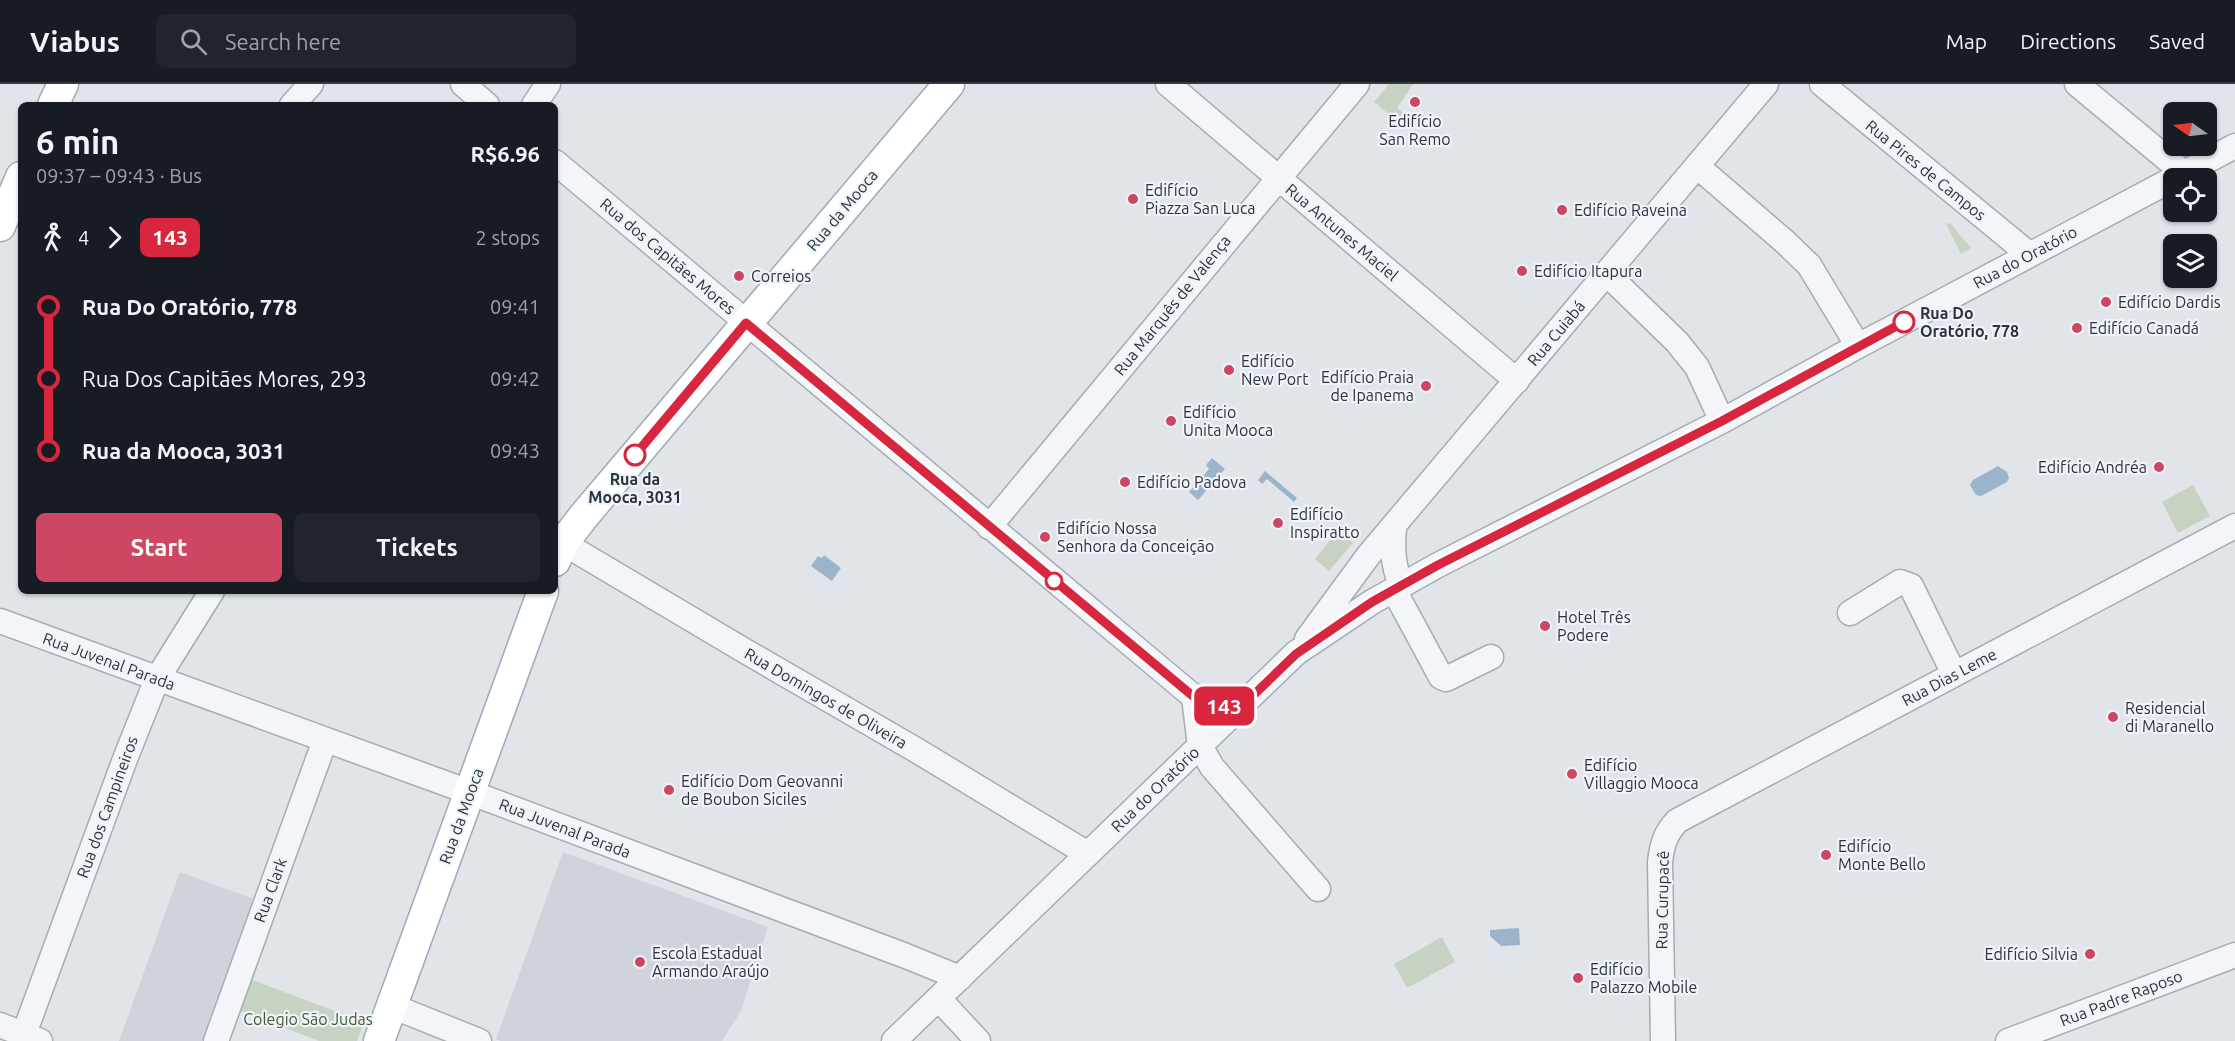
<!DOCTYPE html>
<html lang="en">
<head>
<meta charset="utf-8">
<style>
	:root { --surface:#171b24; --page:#20242c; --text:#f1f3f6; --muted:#9ea1a6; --line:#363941; --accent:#cd4763 }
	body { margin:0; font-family:Ubuntu,sans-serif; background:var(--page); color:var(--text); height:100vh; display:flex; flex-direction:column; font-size:22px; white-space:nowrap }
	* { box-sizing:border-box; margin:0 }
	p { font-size:20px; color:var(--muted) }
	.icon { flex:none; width:33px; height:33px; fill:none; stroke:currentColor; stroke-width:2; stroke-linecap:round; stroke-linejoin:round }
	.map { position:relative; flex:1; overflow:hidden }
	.sheet { position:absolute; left:18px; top:18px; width:540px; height:492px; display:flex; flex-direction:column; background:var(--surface); border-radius:9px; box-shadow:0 2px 4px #0004 }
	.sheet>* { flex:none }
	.badge { padding:0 12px; border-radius:9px; font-size:21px; line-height:39px }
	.needle { width:39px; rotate:284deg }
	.tools { position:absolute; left:2163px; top:18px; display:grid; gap:12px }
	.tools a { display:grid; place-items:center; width:54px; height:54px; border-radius:9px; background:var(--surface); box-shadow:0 2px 4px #0004; font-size:30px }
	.map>.badge { position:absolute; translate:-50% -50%; box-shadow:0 0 0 3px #fff }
	.legs { display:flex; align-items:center; gap:9px; height:66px; padding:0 18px; font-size:20px }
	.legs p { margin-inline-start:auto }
	.head { display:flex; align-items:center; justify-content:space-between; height:102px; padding:0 18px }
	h1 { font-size:33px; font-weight:700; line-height:45px }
	.button { display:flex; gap:12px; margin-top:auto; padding:12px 18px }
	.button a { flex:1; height:69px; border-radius:9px; background:var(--accent); color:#fff; font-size:24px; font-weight:700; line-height:69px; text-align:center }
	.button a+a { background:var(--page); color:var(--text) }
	ul { padding:0 18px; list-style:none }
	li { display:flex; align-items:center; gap:21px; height:72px; font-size:22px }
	li i { display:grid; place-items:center; width:9px; height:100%; margin:0 8px; background:currentColor }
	li i::after { content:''; width:15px; height:15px; margin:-8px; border:4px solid; border-radius:50%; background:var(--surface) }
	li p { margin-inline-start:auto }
	li:first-child i { background:linear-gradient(#0000 50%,currentColor 0) }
	li:last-child i { background:linear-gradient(currentColor 50%,#0000 0) }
	header { display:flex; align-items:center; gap:36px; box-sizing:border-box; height:84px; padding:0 30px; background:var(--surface); border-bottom:2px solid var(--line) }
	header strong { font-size:28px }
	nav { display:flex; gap:33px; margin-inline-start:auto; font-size:21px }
	.search { width:420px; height:54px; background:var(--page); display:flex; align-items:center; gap:15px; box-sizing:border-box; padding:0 21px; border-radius:9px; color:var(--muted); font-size:22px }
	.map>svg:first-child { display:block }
	.built { fill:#cfd4db }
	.green { fill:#c7d3c2 }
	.water { fill:#9cb4c9 }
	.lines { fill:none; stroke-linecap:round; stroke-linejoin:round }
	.minor-casing { stroke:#a6acb3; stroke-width:27 }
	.major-casing { stroke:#a0aab5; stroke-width:33 }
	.minor { stroke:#f3f5f8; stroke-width:24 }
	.major { stroke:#fff; stroke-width:30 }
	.line-1-casing { stroke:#fff; stroke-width:14 }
	.line-1 { stroke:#d7263d; stroke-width:9 }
	.poi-dot { fill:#cd4763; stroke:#f0f3f7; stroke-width:2 }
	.stop-1-dot { fill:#fff; stroke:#d7263d; stroke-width:3 }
	.labels { text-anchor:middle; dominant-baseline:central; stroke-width:4.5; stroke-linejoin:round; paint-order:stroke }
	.poi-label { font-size:16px; fill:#293341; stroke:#f0f3f7; text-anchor:start }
	.street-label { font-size:16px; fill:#293341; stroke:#f0f3f7 }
	.stop-label { font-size:16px; font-weight:bold; fill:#293341; stroke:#f0f3f7; text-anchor:start }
	.park-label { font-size:16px; fill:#405c36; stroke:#f0f3f7 }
</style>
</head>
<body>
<header>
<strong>Viabus</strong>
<div class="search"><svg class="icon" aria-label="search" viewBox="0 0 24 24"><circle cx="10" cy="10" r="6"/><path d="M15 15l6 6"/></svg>Search here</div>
<nav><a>Map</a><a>Directions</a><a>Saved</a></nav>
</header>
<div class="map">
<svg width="2235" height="957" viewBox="0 0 2235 957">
	<rect width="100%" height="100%" fill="#e1e5e9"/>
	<path class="built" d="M563 768 768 843 741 927 722 957H501L496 955Z
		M180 788 254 815 202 957H119Z"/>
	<path class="green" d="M1389 0H1413L1397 24 1405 30 1398 38 1374 18Z
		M1950 139 1971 164 1961 170 1946 140Z
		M2193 401 2210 432 2178 449 2162 418Z
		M1338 446 1353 459 1329 487 1315 475Z
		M1442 853 1455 878 1407 904 1394 880Z
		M250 895 364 938 357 957H319L238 926Z"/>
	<path class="water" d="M1212 374 1225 385 1198 416 1189 408 1209 385 1206 381Z
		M1998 382 2007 388 2009 394 2007 398 1981 412 1976 411 1970 401 1973 396Z
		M1265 387 1297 414 1294 418 1267 395 1262 400 1258 396Z
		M824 471 841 484 832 497 811 482 818 472 822 474Z
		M1519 844 1520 861 1501 862 1490 852V846Z"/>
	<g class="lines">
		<g class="minor-casing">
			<path id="minor" d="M463 0 487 21
				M1168 0 1517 297
				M1822 0 2030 171
				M2077 0 2184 89
				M292 21 311 0
				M534 21 548 0
				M555 78 1194 613 1238 626
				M1697 82 1784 157 1809 181 1858 262
				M1607 190 1677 258 1697 283 1722 337
				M989 443 1357 0
				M1394 444C1392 465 1393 481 1401 501
				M563 459 745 567 916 666 1088 770
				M1394 506 1441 593 1446 595 1491 573
				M1850 529 1900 498 1911 502 1954 590
				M0 537 469 708 906 872 960 894
				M1307 555 1368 472 1766 0
				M1194 613 1200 662 1212 683 1318 805
				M939 915 978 957
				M392 922 479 957
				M0 941 40 957
				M24 950 125 675 157 595 212 507
				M216 957 325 656
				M894 957 1296 569 1372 518 1438 481 1722 337 1858 262 2235 62
				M1663 957 1660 778C1662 761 1665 750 1677 737L2235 442
				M2008 957 2235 871"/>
		</g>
		<g class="major-casing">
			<path id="major" d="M53 21 63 0
				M0 142 21 93
				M555 477 563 459 583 433 949 0
				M379 957 543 507"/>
		</g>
		<use href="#minor" class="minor"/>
		<use href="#major" class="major"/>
	</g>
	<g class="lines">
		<g class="line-1-casing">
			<path id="line-1" d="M635 371 746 239 1194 613 1238 626 1296 570 1372 518 1438 481 1722 337 1904 238"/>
		</g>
		<use href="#line-1" class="line-1"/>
	</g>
	<g class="poi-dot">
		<circle cx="1415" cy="18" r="6"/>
		<circle cx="1133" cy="115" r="6"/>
		<circle cx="1562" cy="126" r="6"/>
		<circle cx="1522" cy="187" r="6"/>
		<circle cx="739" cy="192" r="6"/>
		<circle cx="2106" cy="218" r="6"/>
		<circle cx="2077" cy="244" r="6"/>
		<circle cx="1229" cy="286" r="6"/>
		<circle cx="1426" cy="302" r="6"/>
		<circle cx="1171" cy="337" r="6"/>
		<circle cx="2159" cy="383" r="6"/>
		<circle cx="1125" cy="398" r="6"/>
		<circle cx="1278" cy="439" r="6"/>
		<circle cx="1045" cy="453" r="6"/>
		<circle cx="1545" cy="542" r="6"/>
		<circle cx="2113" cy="633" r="6"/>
		<circle cx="1572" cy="690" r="6"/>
		<circle cx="669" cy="706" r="6"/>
		<circle cx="1826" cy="771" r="6"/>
		<circle cx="2090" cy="870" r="6"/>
		<circle cx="640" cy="878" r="6"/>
		<circle cx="1578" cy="894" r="6"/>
	</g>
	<g class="stop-1-dot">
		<circle cx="1904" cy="238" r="10"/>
		<circle cx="635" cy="371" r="10"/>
		<circle cx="1054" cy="497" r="8"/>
	</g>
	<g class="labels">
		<g class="poi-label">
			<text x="1415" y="37" text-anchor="middle">Edifício<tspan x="1415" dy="18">San Remo</tspan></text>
			<text x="1145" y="106">Edifício<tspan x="1145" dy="18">Piazza San Luca</tspan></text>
			<text x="1574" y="126">Edifício Raveina</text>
			<text x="1534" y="187">Edifício Itapura</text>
			<text x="751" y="192">Correios</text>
			<text x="2118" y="218">Edifício Dardis</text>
			<text x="2089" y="244">Edifício Canadá</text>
			<text x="1241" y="277">Edifício<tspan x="1241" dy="18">New Port</tspan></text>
			<text x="1414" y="293" text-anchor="end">Edifício Praia<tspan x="1414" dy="18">de Ipanema</tspan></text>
			<text x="1183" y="328">Edifício<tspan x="1183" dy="18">Unita Mooca</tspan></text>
			<text x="2147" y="383" text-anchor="end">Edifício Andréa</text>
			<text x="1137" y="398">Edifício Padova</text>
			<text x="1290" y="430">Edifício<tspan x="1290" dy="18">Inspiratto</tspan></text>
			<text x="1057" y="444">Edifício Nossa<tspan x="1057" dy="18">Senhora da Conceição</tspan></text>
			<text x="1557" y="533">Hotel Três<tspan x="1557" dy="18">Podere</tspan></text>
			<text x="2125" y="624">Residencial<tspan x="2125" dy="18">di Maranello</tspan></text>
			<text x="1584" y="681">Edifício<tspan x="1584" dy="18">Villaggio Mooca</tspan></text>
			<text x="681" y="697">Edifício Dom Geovanni<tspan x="681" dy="18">de Boubon Siciles</tspan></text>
			<text x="1838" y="762">Edifício<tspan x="1838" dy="18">Monte Bello</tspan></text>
			<text x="652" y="869">Escola Estadual<tspan x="652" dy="18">Armando Araújo</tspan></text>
			<text x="2078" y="870" text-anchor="end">Edifício Silvia</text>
			<text x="1590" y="885">Edifício<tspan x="1590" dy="18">Palazzo Mobile</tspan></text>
		</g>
		<g class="street-label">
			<text transform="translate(1926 86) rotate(39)">Rua Pires de Campos</text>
			<text transform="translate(842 126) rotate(-50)">Rua da Mooca</text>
			<text transform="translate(1342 148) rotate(40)">Rua Antunes Maciel</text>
			<text transform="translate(668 172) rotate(40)">Rua dos Capitães Mores</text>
			<text transform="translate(2025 173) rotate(-28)">Rua do Oratório</text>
			<text transform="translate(1172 221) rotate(-51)">Rua Marquês de Valença</text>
			<text transform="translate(1556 249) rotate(-50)">Rua Cuiabá</text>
			<text transform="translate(109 577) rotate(20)">Rua Juvenal Parada</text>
			<text transform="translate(1949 593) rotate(-28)">Rua Dias Leme</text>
			<text transform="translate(826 614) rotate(30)">Rua Domingos de Oliveira</text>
			<text transform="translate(1155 705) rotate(-44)">Rua do Oratório</text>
			<text transform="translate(107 723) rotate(-70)">Rua dos Campineiros</text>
			<text transform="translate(461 732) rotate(-70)">Rua da Mooca</text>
			<text transform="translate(565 744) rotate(21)">Rua Juvenal Parada</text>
			<text transform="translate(270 806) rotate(-70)">Rua Clark</text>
			<text transform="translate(1662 816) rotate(-89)">Rua Curupacê</text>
			<text transform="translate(2121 914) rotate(-21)">Rua Padre Raposo</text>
		</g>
		<g class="stop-label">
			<text x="1920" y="229">Rua Do<tspan x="1920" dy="18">Oratório, 778</tspan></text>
			<text x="635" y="395" text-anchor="middle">Rua da<tspan x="635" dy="18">Mooca, 3031</tspan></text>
		</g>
		<g class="park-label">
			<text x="308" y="935">Colegio São Judas</text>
		</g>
	</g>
</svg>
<div class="tools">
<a><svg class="needle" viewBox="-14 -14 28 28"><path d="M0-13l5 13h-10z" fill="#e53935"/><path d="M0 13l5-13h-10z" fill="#9ea1a6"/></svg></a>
<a><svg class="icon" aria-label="locate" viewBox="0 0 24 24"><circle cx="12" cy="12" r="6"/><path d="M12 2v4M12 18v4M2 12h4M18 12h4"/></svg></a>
<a><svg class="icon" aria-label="layers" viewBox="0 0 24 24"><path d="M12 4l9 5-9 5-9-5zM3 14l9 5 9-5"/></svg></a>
</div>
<b class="badge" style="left:1224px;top:622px;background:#d7263d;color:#fff">143</b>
<section class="sheet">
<div class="head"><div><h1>6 min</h1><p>09:37 – 09:43 · Bus</p></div><b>R$6.96</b></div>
<div class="legs"><svg class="icon" aria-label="walk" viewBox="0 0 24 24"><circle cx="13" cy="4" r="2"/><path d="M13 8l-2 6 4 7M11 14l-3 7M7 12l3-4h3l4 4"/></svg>4<svg class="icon" aria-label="forward" viewBox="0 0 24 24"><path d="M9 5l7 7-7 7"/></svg><b class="badge" style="background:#d7263d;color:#fff">143</b><p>2 stops</p></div>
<ul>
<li><i style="color:#d7263d"></i><b>Rua Do Oratório, 778</b><p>09:41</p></li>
<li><i style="color:#d7263d"></i><span>Rua Dos Capitães Mores, 293</span><p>09:42</p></li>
<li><i style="color:#d7263d"></i><b>Rua da Mooca, 3031</b><p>09:43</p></li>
</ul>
<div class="button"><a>Start</a><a>Tickets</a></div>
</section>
</div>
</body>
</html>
